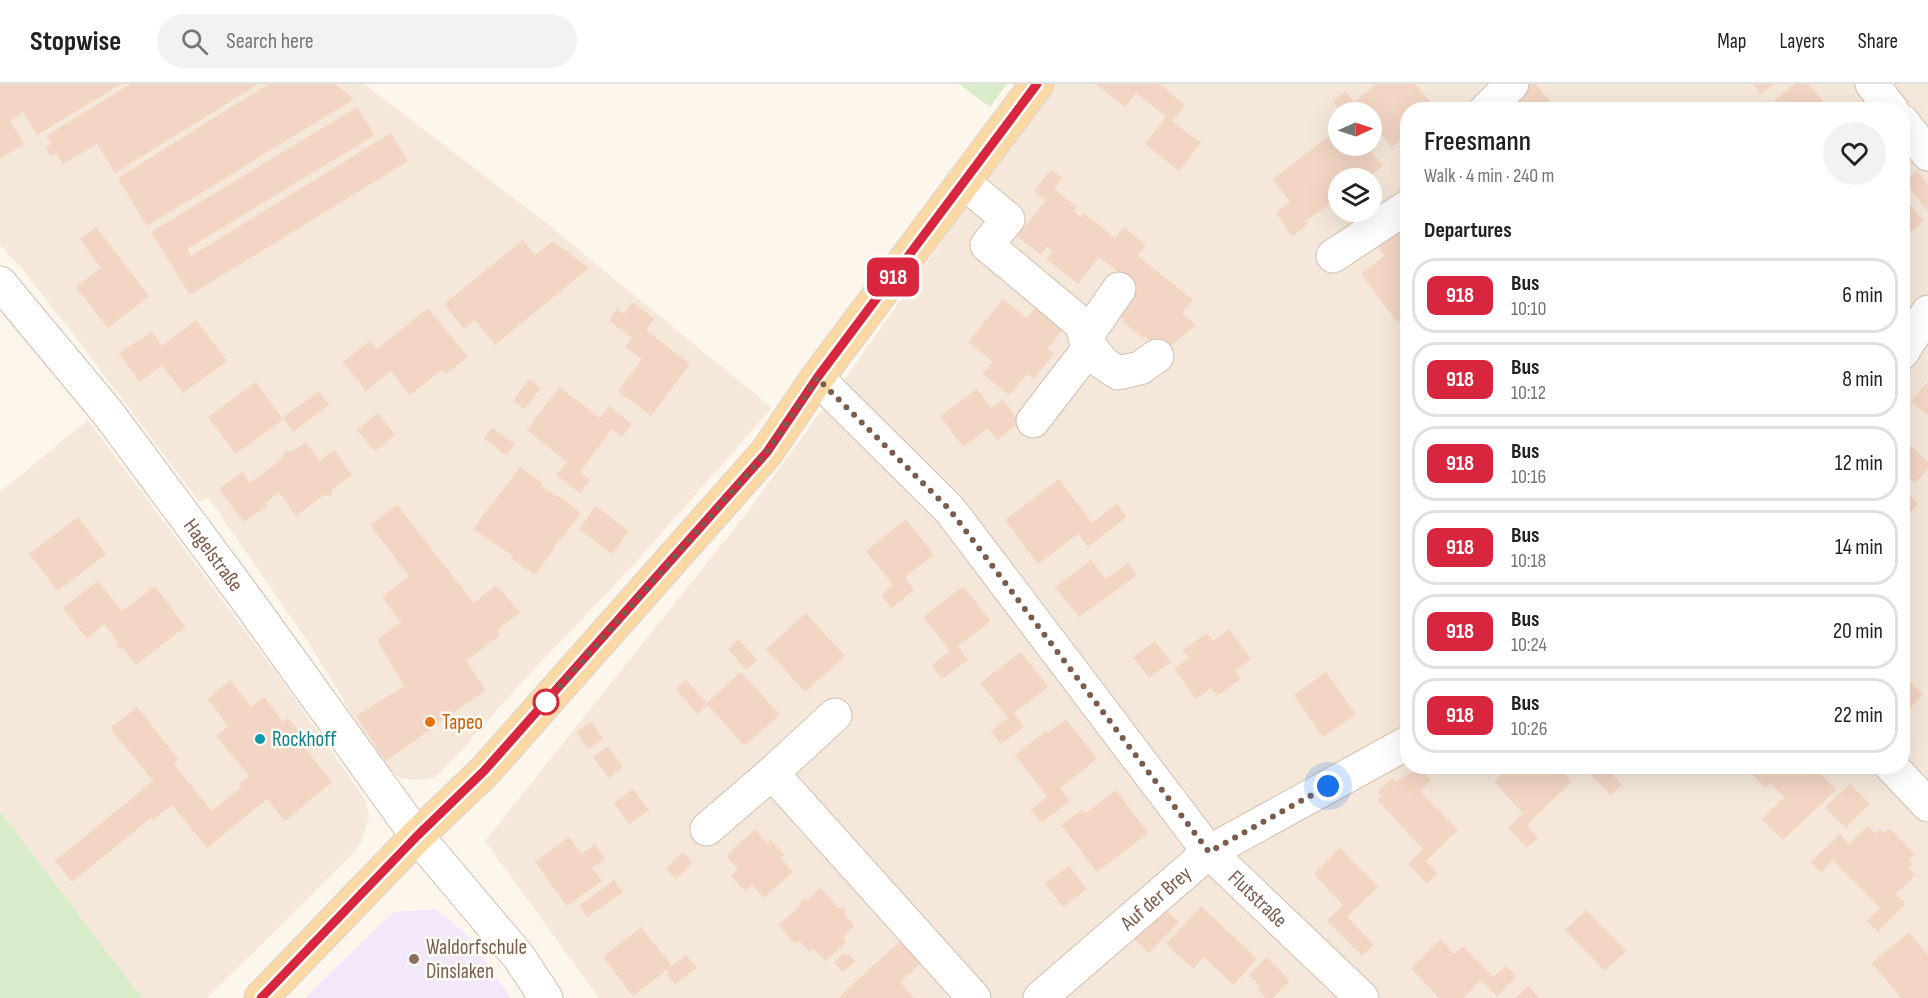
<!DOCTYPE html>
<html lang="en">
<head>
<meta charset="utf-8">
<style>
	:root { --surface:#fff; --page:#f2f2f2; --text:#222; --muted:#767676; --line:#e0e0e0 }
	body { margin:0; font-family:"Sofia Sans Condensed",sans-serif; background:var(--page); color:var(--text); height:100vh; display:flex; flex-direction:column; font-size:22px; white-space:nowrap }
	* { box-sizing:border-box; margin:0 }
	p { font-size:20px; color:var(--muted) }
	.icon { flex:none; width:33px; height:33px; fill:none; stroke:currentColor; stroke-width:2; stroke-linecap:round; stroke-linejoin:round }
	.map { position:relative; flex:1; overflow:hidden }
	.details { position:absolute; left:1400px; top:18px; width:510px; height:672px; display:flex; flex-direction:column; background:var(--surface); border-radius:24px; box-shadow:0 6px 24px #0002 }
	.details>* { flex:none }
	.badge { padding:0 12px; border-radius:9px; font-size:21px; line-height:39px }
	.needle { width:39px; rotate:87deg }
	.controls { position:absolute; left:1328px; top:18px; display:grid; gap:12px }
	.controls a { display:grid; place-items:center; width:54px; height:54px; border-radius:50%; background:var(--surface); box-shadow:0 6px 24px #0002; font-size:30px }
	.you { position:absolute; width:30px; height:30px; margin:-15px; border:4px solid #fff; border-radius:50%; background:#1a73e8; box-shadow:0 0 0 9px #1a73e833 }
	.map>.badge { position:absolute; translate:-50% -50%; box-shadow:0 0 0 3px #fff }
	h2 { padding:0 24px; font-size:22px; line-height:54px }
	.round { display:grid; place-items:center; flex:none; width:63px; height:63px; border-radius:32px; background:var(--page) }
	.summary { display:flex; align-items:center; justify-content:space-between; height:102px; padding:0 24px }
	h1 { font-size:28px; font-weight:600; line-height:45px }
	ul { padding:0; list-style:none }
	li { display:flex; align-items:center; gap:18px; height:75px; margin:0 12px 9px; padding:0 12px; border:3px solid var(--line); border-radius:24px }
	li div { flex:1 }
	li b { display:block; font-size:22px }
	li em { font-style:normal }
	li .badge { min-width:66px; font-weight:700; text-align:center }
	header { display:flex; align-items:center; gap:36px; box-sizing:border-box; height:84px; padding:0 30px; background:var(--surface); border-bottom:2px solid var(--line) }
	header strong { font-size:28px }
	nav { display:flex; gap:33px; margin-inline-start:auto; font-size:21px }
	.search { width:420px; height:54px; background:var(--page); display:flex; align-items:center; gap:15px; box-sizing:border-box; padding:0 21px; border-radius:33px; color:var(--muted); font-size:22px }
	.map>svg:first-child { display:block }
	.residential { fill:#f5e8da; fill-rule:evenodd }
	.education { fill:#f3e8fa }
	.green { fill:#d8ecc9 }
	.building { fill:#f3d5c3 }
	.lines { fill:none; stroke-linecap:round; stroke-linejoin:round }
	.minor-casing { stroke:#d1beb0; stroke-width:35 }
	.major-casing { stroke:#dad1cd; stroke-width:35 }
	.minor { stroke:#fff; stroke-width:33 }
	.major { stroke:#fbd9a5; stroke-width:33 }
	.line-casing { stroke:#fff; stroke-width:14 }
	.line { stroke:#d7263d; stroke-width:9 }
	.walk { stroke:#7a5c4d; stroke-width:6; stroke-dasharray:0 10.8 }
	.stop-dot { fill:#fff; stroke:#d7263d; stroke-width:3 }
	.food-dot { fill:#e8710a; stroke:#fffaf3; stroke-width:2 }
	.culture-dot { fill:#0f9aa8; stroke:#fffaf3; stroke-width:2 }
	.education-dot { fill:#8d6e63; stroke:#fffaf3; stroke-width:2 }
	.labels { text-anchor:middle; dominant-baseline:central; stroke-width:5; stroke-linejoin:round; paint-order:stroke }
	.street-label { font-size:21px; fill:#7a5c4d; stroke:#fffaf3 }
	.food-label { font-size:21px; fill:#c56008; stroke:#fffaf3; text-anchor:start }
	.culture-label { font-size:21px; fill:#0d838f; stroke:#fffaf3; text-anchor:start }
	.education-label { font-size:21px; fill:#785e54; stroke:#fffaf3; text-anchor:start }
</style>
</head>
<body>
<header>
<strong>Stopwise</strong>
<div class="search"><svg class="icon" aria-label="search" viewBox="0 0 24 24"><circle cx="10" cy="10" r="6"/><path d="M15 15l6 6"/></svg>Search here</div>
<nav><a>Map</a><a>Layers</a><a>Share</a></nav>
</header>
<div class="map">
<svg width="1928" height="914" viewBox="0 0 1928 914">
	<rect width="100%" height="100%" fill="#fdf6ec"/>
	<path class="residential" d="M0 0H364L545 138 772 324 627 488 530 589 450 679 435 693 424 696 402 695 384 683 310 561 208 413 199 418 84 264 22 185 0 161Z
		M1053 0H1928V914H599L485 757 742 435 845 295ZM1407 26H1902V682H1407ZM1338 28H1371V62H1338ZM1338 94H1371V128H1338Z
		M88 336 283 598 365 716 369 733 361 759 354 769 207 914H142L0 727V408Z"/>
	<path class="education" d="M436 825 466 850 511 914H305L393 828Z"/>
	<path class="green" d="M959 0H1007L990 23Z
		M0 727 142 914H0Z"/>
	<path class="building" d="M0 0H121L37 51 23 28 10 37 24 60 0 75Z
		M130 0H259L115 89 97 60 63 80 56 69 51 72 45 64 51 60 46 52Z
		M268 0H335L354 15 147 142 118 94Z
		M1096 0H1160L1185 21 1172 37 1201 59 1179 87 1145 60 1166 33 1136 9 1125 23Z
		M1376 0H1415L1437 26H1407V51L1392 63 1371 38V28H1342L1333 17 1345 7 1354 18Z
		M1529 0H1536L1552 20 1545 26H1519L1510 15Z
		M1753 0H1774L1761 10Z
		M1794 0H1809L1830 26H1774L1769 21Z
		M357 23 375 51 187 165 191 172 391 49 408 77 190 211 151 148Z
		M1335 47 1338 52V62H1346L1352 70 1363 62H1367L1383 82 1369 93 1368 90 1362 94H1338V113L1306 137 1308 140 1292 153 1276 129 1290 118 1273 95Z
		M1051 85 1062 94 1054 105 1077 123 1074 127 1081 133 1084 129 1115 154 1124 143 1146 161 1138 172 1193 216 1182 230 1196 241 1162 269 1145 252 1143 254 1123 238 1125 236 1117 230 1122 191 1099 173 1078 200 1046 175 1052 167 1047 163 1041 171 1017 152 1046 116 1034 107Z
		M1917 87 1928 101V127L1904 97Z
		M1902 111 1924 137 1902 155Z
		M96 143 149 212 108 244 76 203 101 184 80 155Z
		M1398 143 1407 154V232L1398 239 1361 190 1384 172 1375 160Z
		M523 156 535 171 553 157 589 184 495 261 475 236 464 245 444 220Z
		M1003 215 1025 233H1028L1037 222 1064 243 1048 265 1054 270 1034 295 1027 290 1009 311 983 290 992 279 991 276 968 258Z
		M632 218 655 235 646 246 690 280 651 332 618 307 642 275 625 263 632 254 609 237 617 225 624 230Z
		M428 224 468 273 446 290 442 286 410 311 391 287 366 307 343 278 370 257 377 265Z
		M196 236 227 277 183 309 162 281 140 298 119 269 152 248 162 262Z
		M529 295 541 304 524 325 513 317Z
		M256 298 282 334 319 307 329 321 293 348 284 335 236 370 208 333Z
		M1928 298V332L1911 317Z
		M559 303 600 334 609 322 632 340 622 353 612 345 580 388 590 396 580 409 556 391 567 378 527 346Z
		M977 305 991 324 1003 316 1020 338 997 356 988 344 963 363 940 332Z
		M378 329 395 351 375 367 357 346Z
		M492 344 515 360 506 372 484 354Z
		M1902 354 1928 378V385L1915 399 1902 387Z
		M306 358 320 377 334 366 352 391 332 405 331 412 324 411 296 432 279 408 265 419 267 422 244 438 219 405 242 388 250 399 283 374 285 367 291 368Z
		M520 383 543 400 541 402 557 413 559 412 581 429 561 456 559 455 553 463 555 464 534 491 511 474 513 472 473 445Z
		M1059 395 1092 439 1117 420 1127 433 1088 463 1078 450 1038 480 1005 436Z
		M1902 405 1918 420 1902 437Z
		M397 421 474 519 496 501 520 528 497 546 500 551 466 577 486 606 386 677 356 632 404 602 377 556 401 538 382 513 409 492 370 441Z
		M596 422 629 447 612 470 579 445Z
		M78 433 106 470 58 507 29 470Z
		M906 435 934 471 905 493 914 506 892 524 881 511 893 501 866 467Z
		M1091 476 1106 495 1128 479 1137 491 1079 533 1055 503Z
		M98 497 122 527 155 502 185 543 136 581 123 564 120 566 115 560 118 558 104 540 87 555 63 524Z
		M963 502 991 537 958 562 968 576 942 595 932 581 950 567 923 533Z
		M806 529 845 572 805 608 766 565Z
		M1229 545 1251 575 1235 587 1241 595 1217 612 1211 604 1196 615 1174 585 1189 574 1183 566 1207 549 1213 557Z
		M738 555 757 576 746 586 728 565Z
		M1155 557 1171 578 1149 594 1133 573Z
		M1021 568 1048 603 1014 629 1024 643 1001 660 991 647 1008 634 980 599Z
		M741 588 780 631 744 662 708 621 697 630 676 605 686 596 707 619Z
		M1326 588 1356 630 1323 653 1294 611Z
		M1902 589 1923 611 1902 632Z
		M230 596 251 623 264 613 283 638 288 634 304 653 299 657 332 698 285 737 267 715 207 764 172 721 153 736 151 734 72 798 55 777 153 697 110 644 137 623 179 676 174 680 212 727 241 703 239 700 249 692 216 652 228 642 208 615Z
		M1066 635 1097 675 1060 704 1070 717 1041 739 1031 726 1047 713 1015 671 1046 647 1048 649Z
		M591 638 603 655 588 665 576 648Z
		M608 662 623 683 609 694 593 673Z
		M1510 682H1558L1572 697 1527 741 1538 754 1527 764 1508 744 1523 729 1494 698Z
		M1600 682H1616L1610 688 1622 701 1611 711 1591 691Z
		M1760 682H1813L1836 706 1783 756 1762 735 1784 713 1770 699 1765 704 1752 690Z
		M1419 683 1431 696 1420 707 1458 746 1426 777 1438 789 1427 800 1408 780 1423 765 1377 716 1382 712 1377 708 1392 694 1396 698Z
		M1850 700 1870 720 1846 744 1825 723Z
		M633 705 649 726 629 740 614 719Z
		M1116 706 1148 749 1097 788 1061 741 1083 725 1086 729Z
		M1868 742 1875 749 1880 745 1884 749 1889 744 1915 770 1909 775 1913 780 1909 784 1915 791 1896 810 1906 820 1878 848 1867 837 1880 824 1833 776 1821 788 1810 778 1840 750 1849 760Z
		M755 745 767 759 771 756 785 771 781 774 793 788 764 814 752 801 745 807 731 792 738 785 726 772Z
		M569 753 582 770 595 760 605 775 592 784 602 797 567 822 535 778Z
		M1340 764 1378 803 1347 833 1374 861 1362 872 1327 836 1343 821 1314 790Z
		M683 768 693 778 676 795 666 785Z
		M1069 782 1087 805 1063 823 1045 800Z
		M614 796 623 808 587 833 579 822Z
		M820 803 838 824H845V831L855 842 843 853 847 858 825 877 813 864 809 868 799 856 795 860 778 841 800 822 801 815 808 816Z
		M1201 822 1257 875 1233 901 1204 873 1193 885 1166 860Z
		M1164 824 1179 838 1149 869 1132 853Z
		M1586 826 1626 867 1605 887 1565 846Z
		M641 843 672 882 686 871 697 884 675 900 667 890 669 888 667 886 633 912 603 873Z
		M1909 848 1928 871V914H1901L1872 879Z
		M1441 855 1454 870 1463 862 1493 893 1506 882 1517 892 1497 912 1481 896 1463 914H1439L1411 884Z
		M901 856 921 879 900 898 914 914H838Z
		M843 870H849L856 877 843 888 834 878Z
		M1267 873 1290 897 1273 914H1266L1257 905 1260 902 1249 891Z
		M1528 902 1540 914H1515Z"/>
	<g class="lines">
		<g class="minor-casing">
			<g id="minor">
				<path d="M1872 0 1892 26"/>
				<path d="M1486 26 1512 0"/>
				<path d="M1902 37 1928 70"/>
				<path d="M963 98 1008 135 987 161 1080 239 1090 263 1033 337"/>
				<path d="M1333 172 1407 123"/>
				<path id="s1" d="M0 199 108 329 244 512 417 752 519 873 546 914"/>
				<path d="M1085 254 1119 205"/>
				<path d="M1090 263 1103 279 1118 289 1140 284 1157 272"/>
				<path d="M1902 269 1928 228"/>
				<path id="s2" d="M817 294 950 426 1209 768 1362 914"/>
				<path d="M1891 682 1928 721"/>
				<path d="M772 689 974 914"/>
				<path d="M707 745 772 689 835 631"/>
				<path id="s3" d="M1040 914 1209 768 1407 659"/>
			</g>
		</g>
		<g class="major-casing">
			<path id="major" d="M261 914 417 752 485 687 767 368 817 294 1037 0"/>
		</g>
		<use href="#minor" class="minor"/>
		<use href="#major" class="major"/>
	</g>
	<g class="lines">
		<g class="line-casing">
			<path id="line" d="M261 914 417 752 484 687 767 368 817 294 1037 0"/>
		</g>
		<use href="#line" class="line"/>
		<path class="walk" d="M546 618 767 368 817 294 950 426 1209 768 1328 702"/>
	</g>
	<circle class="stop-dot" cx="546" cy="618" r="12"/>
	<circle class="food-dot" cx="430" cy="638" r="6"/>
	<circle class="culture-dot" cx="260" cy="655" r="6"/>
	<circle class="education-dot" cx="414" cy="875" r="6"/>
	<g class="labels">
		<g class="street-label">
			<text stroke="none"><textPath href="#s1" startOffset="346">Hagelstraße</textPath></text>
			<text stroke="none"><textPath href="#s3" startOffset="153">Auf der Brey</textPath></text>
			<text stroke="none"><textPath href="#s2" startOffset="684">Flutstraße</textPath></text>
		</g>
		<g class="food-label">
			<text x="442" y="638">Tapeo</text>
		</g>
		<g class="culture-label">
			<text x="272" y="655">Rockhoff</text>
		</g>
		<g class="education-label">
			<text x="426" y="863">Waldorfschule<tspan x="426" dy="24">Dinslaken</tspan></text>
		</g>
	</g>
</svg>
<div class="controls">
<a><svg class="needle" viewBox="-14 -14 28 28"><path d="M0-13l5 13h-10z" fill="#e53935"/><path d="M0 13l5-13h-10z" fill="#767676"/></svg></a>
<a><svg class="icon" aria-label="layers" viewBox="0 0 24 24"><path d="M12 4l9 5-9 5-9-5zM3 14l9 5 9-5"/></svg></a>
</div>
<div class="you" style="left:1328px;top:702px"></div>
<b class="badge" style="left:893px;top:193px;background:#d7263d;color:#fff">918</b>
<section class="details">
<div class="summary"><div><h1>Freesmann</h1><p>Walk · 4 min · 240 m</p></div><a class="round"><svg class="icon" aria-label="heart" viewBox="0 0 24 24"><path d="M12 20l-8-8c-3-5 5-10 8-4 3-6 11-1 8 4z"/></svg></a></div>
<h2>Departures</h2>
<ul>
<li><span class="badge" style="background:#d7263d;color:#fff">918</span><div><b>Bus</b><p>10:10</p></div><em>6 min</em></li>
<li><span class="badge" style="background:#d7263d;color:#fff">918</span><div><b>Bus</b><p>10:12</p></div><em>8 min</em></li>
<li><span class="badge" style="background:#d7263d;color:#fff">918</span><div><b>Bus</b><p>10:16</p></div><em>12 min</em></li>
<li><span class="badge" style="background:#d7263d;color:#fff">918</span><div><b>Bus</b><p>10:18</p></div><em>14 min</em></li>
<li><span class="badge" style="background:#d7263d;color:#fff">918</span><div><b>Bus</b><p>10:24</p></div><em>20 min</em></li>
<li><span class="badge" style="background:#d7263d;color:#fff">918</span><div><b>Bus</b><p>10:26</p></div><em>22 min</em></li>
</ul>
</section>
</div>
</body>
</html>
